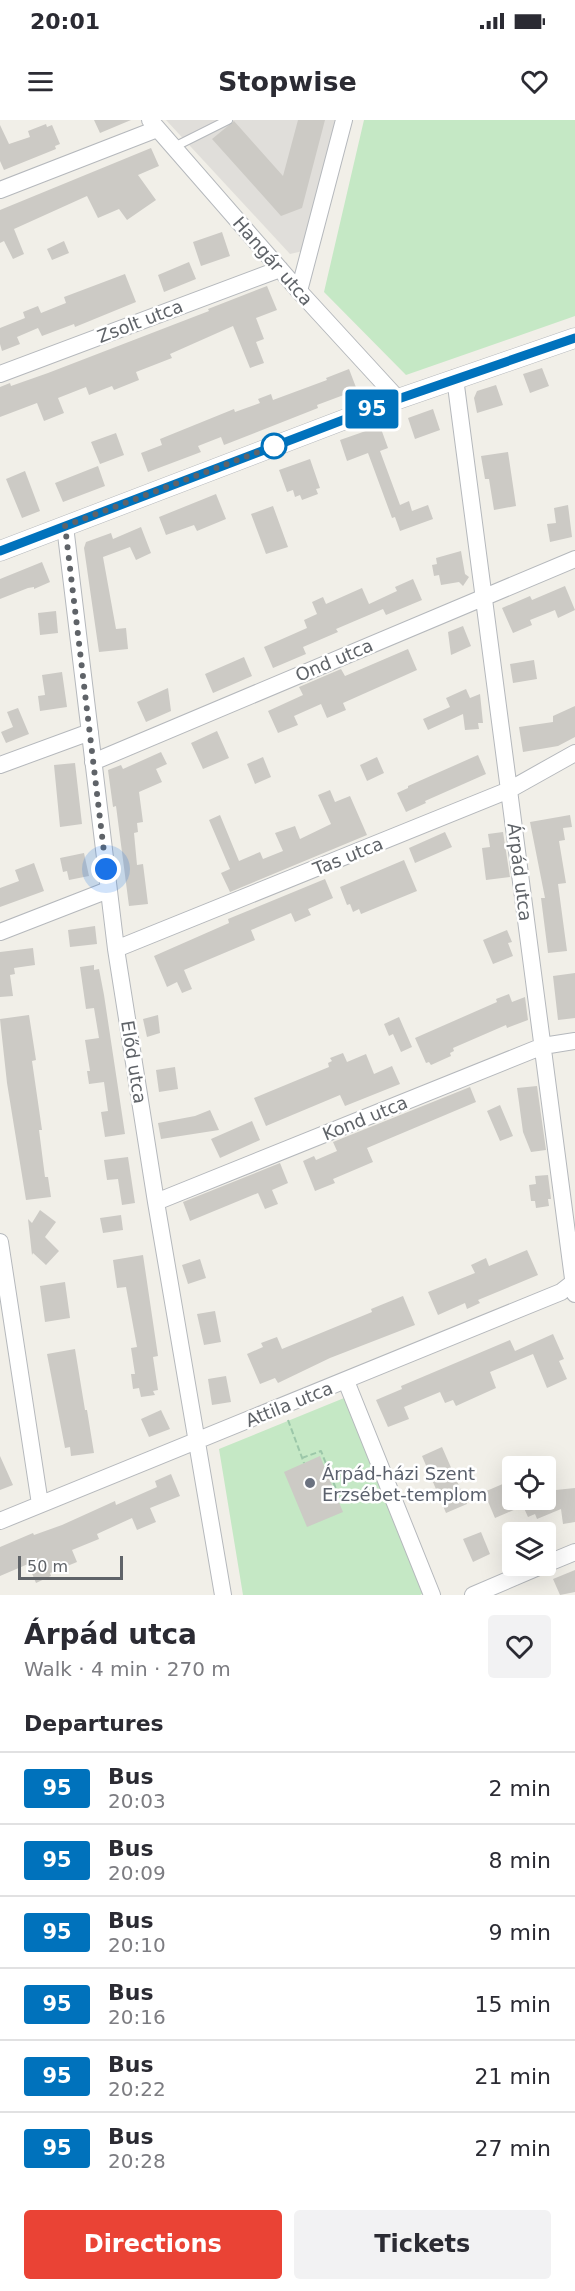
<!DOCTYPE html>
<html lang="en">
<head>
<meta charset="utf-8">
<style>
	:root { --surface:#fff; --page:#f2f2f3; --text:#2b2b33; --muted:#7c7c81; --line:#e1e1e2; --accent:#ea4335 }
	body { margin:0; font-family:"DejaVu Sans",sans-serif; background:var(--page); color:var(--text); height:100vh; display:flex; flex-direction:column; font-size:22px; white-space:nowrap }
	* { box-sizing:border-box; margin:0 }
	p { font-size:20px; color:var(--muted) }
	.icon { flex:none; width:33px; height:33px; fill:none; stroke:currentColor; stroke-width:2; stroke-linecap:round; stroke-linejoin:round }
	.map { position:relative; height:1475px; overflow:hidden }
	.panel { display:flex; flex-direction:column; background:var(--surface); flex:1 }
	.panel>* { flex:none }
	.badge { padding:0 12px; border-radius:4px; font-size:21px; line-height:39px }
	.tools { position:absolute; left:502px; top:1336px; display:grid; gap:12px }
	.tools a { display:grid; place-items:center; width:54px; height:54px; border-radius:6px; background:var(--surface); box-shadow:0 6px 24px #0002; font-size:30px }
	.scale { position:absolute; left:18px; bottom:15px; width:105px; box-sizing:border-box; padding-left:6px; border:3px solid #5f6368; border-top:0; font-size:16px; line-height:21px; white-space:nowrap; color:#5f6368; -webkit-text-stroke:4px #fff; paint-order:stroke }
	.you { position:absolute; width:30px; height:30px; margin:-15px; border:4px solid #fff; border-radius:50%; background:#1a73e8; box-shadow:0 0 0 9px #1a73e833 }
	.map>.badge { position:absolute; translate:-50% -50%; box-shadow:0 0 0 3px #fff }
	h2 { padding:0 24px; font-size:22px; line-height:54px }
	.round { display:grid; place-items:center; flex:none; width:63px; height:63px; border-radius:6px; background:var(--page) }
	.headline { display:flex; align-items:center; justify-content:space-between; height:102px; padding:0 24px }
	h1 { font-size:28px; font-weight:800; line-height:45px }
	.cta { display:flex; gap:12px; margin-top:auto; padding:12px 24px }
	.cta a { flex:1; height:69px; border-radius:6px; background:var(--accent); color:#fff; font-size:24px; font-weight:800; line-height:69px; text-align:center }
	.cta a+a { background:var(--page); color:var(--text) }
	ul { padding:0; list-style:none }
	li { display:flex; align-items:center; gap:18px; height:72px; padding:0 24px; border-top:2px solid var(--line) }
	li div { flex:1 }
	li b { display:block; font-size:22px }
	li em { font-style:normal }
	li .badge { min-width:66px; font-weight:700; text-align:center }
	.status { display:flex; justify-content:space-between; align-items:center; height:42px; padding:0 30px; background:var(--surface); direction:ltr }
	.status svg { height:16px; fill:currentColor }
	header { display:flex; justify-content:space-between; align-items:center; height:78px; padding:0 24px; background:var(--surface); font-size:27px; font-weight:800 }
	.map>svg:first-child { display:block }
	.industrial { fill:#e0deda }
	.green { fill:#c5e8c5 }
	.building { fill:#cccac5 }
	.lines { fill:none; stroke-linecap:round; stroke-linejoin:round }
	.service-casing { stroke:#b5b8bc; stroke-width:10 }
	.minor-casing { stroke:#b5b8bc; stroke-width:18 }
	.tertiary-casing { stroke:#b5b8bc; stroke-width:21 }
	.path { stroke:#9cc7a9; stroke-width:2; stroke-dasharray:6 3; stroke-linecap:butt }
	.service { stroke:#fff; stroke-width:8 }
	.minor { stroke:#fff; stroke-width:16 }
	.tertiary { stroke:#fff; stroke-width:20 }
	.line-casing { stroke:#fff; stroke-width:14 }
	.line { stroke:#0072bc; stroke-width:9 }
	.walk { stroke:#5f6368; stroke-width:6; stroke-dasharray:0 10.8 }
	.stop-dot { fill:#fff; stroke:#0072bc; stroke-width:3 }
	.worship-dot { fill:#6b7280; stroke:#fff; stroke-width:2 }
	.labels { text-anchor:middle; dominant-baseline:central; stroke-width:5; stroke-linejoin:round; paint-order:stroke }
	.street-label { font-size:18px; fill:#5f6368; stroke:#fff }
	.worship-label { font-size:18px; fill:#5b616d; stroke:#fff; text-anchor:start }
</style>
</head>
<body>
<div class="status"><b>20:01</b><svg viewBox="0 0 49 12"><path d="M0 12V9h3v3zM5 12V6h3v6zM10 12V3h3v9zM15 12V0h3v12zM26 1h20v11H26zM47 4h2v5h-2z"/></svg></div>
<header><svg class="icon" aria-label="menu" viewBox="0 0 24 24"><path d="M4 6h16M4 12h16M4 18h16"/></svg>Stopwise<svg class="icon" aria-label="heart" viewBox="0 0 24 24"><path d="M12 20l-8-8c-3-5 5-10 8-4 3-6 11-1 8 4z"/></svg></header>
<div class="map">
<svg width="575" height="1475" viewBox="0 0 575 1475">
	<rect width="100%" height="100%" fill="#f1efe8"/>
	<path class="industrial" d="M166 0H335L303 131 290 134Z"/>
	<path class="green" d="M364 0H575V196L406 255 324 172Z
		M349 1276 424 1473 420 1475H243L219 1329Z"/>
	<path class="building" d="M94 0H131L100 13Z
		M298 0H325L302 88 281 96 212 19 234 1 283 56Z
		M46 4 47 7 52 5 60 24 55 26 56 29 4 50 0 41V5L9 24 30 17 28 11Z
		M151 28 159 46 138 55 156 80 127 100 119 89 98 98 87 76 14 109 24 134 13 139 4 121 0 123V90Z
		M222 112 230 136 201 146 193 122Z
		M64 121 69 133 52 140 47 129Z
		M189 142 196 159 164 172 158 155Z
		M125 154 136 182 75 207 74 204 42 216 38 208 17 217 20 224 2 231 0 224V208L25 198 23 192 38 186 41 193 66 183 64 177Z
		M267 166 277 190 256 198 264 219 256 222 264 243 250 248 233 206 170 234 172 238 136 252 139 260 114 270 112 266 89 275 86 267 58 278 64 293 44 301 37 283 0 297V267L10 263 11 266 48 253 209 191 208 189Z
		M542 248 549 266 530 273 523 254Z
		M349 249 357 270 317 285 318 288 224 325 221 317 198 326 201 332 148 352 141 333 162 325 160 319 234 289 235 292 260 283 258 279 271 274 273 280 327 260 326 258Z
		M496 265 503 285 477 293 474 278 477 271Z
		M433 289 440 310 415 319 408 298Z
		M380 306 388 328 380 331 400 385 409 381 412 391 428 385 433 399 400 411 395 397 392 398 368 333 347 341 340 320Z
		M116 313 124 335 100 344 91 322Z
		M508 332 516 386 494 390 489 359H485L481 336Z
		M310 339 320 368 316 369 318 374 302 380 300 375 295 377 293 370 287 372 279 350Z
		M98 346 105 366 63 382 55 363Z
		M25 351 40 391 22 398 6 359Z
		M216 374 226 399 197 411 194 405 166 415 159 397Z
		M568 385 572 417 550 422 547 404 556 403 554 388Z
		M273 386 288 427 266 434 251 394Z
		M141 407 151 433 136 440 130 427 103 437 116 509 126 508 128 529 99 532 84 428 86 422 111 413 113 419Z
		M461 431 465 454 469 457 463 466 459 462 441 465 439 455 434 456 432 445 437 444 436 438Z
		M42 442 50 462 34 469V467L28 468 0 479V459Z
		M413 459 422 480 386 495 383 489 336 509 338 512 303 527 306 534 273 548 264 527 307 508 304 500 317 494 312 482 323 477 326 484 362 468 369 484 397 471 395 467Z
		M565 466 575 490 558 498 555 490 530 500 532 505 513 513 502 488 530 476 532 480Z
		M56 491 58 513 40 515 38 493Z
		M463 506 471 526 451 535 448 512Z
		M408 529 417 550 343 583 346 590 327 598 321 584 294 596 298 605 278 613 268 591 303 575 299 567 341 549 345 556Z
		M244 537 252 556 213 573 205 554Z
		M534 540 537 559 513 563 510 544Z
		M62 552 67 587 40 591 38 576 45 575 42 555Z
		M168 568 171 591 146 602 137 582Z
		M466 569 470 578 480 574 483 603H478L479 609 465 610 463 594 428 610 423 599 450 587 446 578Z
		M575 586V617L558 626 523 632 519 607 553 602V596Z
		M18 588 29 614 6 623 1 612 13 607 7 592Z
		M217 611 229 638 203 649 191 623Z
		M161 632 167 644 156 649 162 662 139 672 143 702 137 703 138 712 134 713 137 745 143 744 148 784 129 786 116 686 113 687 108 650 121 645 123 649Z
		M478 635 486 654 425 681 426 683 406 692 397 673 408 668V666Z
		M263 637 271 657 255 664 247 644Z
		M377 637 384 653 367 661 360 645Z
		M75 643 82 704 60 707 54 645Z
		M330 670 335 682 350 676 367 715 230 772 221 753 230 749 209 700 220 695 239 741 260 732 263 739 283 731 275 713 295 706 300 719 331 704 318 675Z
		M570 695 572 707 563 708 565 720 559 721 566 763 558 764 567 831 548 833 541 778H545L530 702Z
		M445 712 452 727 415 743 409 728Z
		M503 712 510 757 486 760 482 728 490 727 488 714Z
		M84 733 89 756 69 760 67 751 63 752 60 738Z
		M404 740 417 771 361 794 359 789 353 792 350 784 347 785 340 767Z
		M34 743 44 771 0 787V768L19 761 15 750Z
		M325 759 333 778 308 789 311 795 295 802 291 793 251 810 255 820 184 850 192 869 182 873 177 862 167 867 154 836 229 803 228 799Z
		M95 806 97 824 70 827 68 810Z
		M507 810 512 822 508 823 513 836 493 844 483 820Z
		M33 828 35 845 14 848 15 854 10 855 13 876 0 877V832Z
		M94 845V850L99 849 104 875 125 1014 105 1017 101 992 108 991 104 962 89 964 87 951H90L85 920 99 918 94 888 86 889 80 847Z
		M575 853V898L558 900 553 856Z
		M509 874 512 882 525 877 528 900 507 908 506 905 453 928 454 931 450 933 451 936 431 945 429 942 426 943 415 918 497 882 496 879Z
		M29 895 36 940 32 941 42 1010H39L45 1057H48L51 1077 26 1080 7 963 0 899Z
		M158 895 160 913 147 917 143 899Z
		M399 897 412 927 401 932 393 914 389 916 384 904Z
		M343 933 347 942 366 934 374 954 392 946 400 964 345 986 340 975 266 1006 254 978 329 947 328 943 332 941 330 938Z
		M175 947 178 969 159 972 156 950Z
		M537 966 546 1030 531 1032 523 1012 517 968Z
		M470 967 476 982 367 1028 373 1042 333 1059 335 1063 315 1071 303 1041 314 1036 316 1040 337 1031 333 1022Z
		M500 985 513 1016 500 1021 487 991Z
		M210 990 219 1010 161 1019 158 1003 195 996Z
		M252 1001 260 1020 220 1038 211 1019Z
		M128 1037 135 1083 122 1085 118 1059 107 1060 104 1040Z
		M280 1043 288 1063 272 1070 278 1084 265 1089 258 1073 190 1101 183 1082Z
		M548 1055 551 1079H548L549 1086 536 1088 535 1081H531L529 1065 536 1064 535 1056Z
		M40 1090 56 1102 45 1117 59 1131 46 1145 33 1133 32 1135 28 1099 32 1103Z
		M121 1095 123 1110 103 1113 100 1098Z
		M527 1130 538 1155 478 1180 480 1183 467 1189 465 1183 438 1195 428 1172 475 1153 471 1145 486 1138 489 1146Z
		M143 1135 158 1236 153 1237 158 1270 153 1271 155 1275 141 1277 139 1268 133 1269 131 1254H135L131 1228 137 1227 126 1167 117 1168 113 1140Z
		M200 1139 206 1158 188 1164 182 1145Z
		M65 1162 70 1198 45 1202 40 1166Z
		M403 1176 415 1205 330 1238 278 1263 275 1258 260 1264 247 1234 263 1227 261 1223 277 1217 282 1229 372 1192 371 1189Z
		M215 1191 221 1222 204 1225 197 1194Z
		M553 1214 564 1239 559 1241 567 1259 547 1268 533 1234 490 1252 496 1268 456 1286 453 1280 445 1283 440 1272 404 1287 409 1299 388 1307 376 1280 402 1269 401 1266 510 1220 515 1231Z
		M75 1229 85 1290H87L94 1333 71 1336 70 1327 65 1328 47 1234Z
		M226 1256 231 1282 212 1285 208 1259Z
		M161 1290 170 1309 149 1317 141 1299Z
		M442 1327 467 1384 446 1393 422 1336Z
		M0 1336 13 1365 0 1370Z
		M320 1336 343 1392 307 1407 284 1352Z
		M171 1354 180 1376 150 1388 156 1402 137 1410 132 1398 97 1414 99 1419 72 1430 77 1442 50 1453 51 1456 36 1463 28 1444 0 1456V1427L33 1413 34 1415 62 1405 115 1381 116 1385 157 1367 155 1361Z
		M505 1363 513 1380H546V1371L575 1368V1402L563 1404 561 1389 537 1399 535 1394 528 1397 523 1386 495 1398 484 1372Z
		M481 1412 490 1434 473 1442 463 1419Z
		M575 1450V1472L560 1475 553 1459Z"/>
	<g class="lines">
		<g class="service-casing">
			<path id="service" d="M174 27 228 0"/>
		</g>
		<g class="minor-casing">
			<path id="minor" d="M150 0 299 171 398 279
				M0 70 157 9
				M299 171 344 0
				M0 254 280 149
				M455 258 575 1174
				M65 406 116 829 156 1082 223 1475
				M93 642 575 439
				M0 645 90 612
				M0 812 108 770
				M116 829 509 670 575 633
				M156 1082 543 926 575 921
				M0 1122 40 1384
				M346 1261 432 1475
				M0 1401 561 1172 575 1161
				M546 1444 575 1432
				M473 1475 541 1446"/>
		</g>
		<g class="tertiary-casing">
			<path id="tertiary" d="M0 431 398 279 575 218"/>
		</g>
		<path class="path" d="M288 1300 304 1343
			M302 1338 321 1331 338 1374H336"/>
		<use href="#service" class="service"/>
		<use href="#minor" class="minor"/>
		<use href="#tertiary" class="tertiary"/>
	</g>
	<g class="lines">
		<g class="line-casing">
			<path id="line" d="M0 431 398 279 575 218"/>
		</g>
		<use href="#line" class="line"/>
		<path class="walk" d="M106 749 65 406 274 326"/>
	</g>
	<circle class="stop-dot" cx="274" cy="326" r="12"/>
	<circle class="worship-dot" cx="310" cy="1363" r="6"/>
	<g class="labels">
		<g class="street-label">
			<text transform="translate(273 141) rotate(49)">Hangár utca</text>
			<text transform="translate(140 201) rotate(-21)">Zsolt utca</text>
			<text transform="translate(334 540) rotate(-23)">Ond utca</text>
			<text transform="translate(348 736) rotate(-22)">Tas utca</text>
			<text transform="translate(520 752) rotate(83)">Árpád utca</text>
			<text transform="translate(134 942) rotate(81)">Előd utca</text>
			<text transform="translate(365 998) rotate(-22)">Kond utca</text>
			<text transform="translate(289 1284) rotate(-22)">Attila utca</text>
		</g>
		<g class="worship-label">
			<text x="322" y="1353">Árpád-házi Szent<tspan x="322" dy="21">Erzsébet-templom</tspan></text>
		</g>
	</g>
</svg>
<div class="tools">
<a><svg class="icon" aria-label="locate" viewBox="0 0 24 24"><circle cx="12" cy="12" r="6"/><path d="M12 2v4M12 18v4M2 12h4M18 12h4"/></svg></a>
<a><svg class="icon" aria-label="layers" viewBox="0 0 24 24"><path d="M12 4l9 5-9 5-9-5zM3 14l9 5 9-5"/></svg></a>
</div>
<div class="scale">50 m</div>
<div class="you" style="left:106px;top:749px"></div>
<b class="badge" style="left:372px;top:289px;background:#0072bc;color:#fff">95</b>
</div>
<section class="panel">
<div class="headline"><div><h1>Árpád utca</h1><p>Walk · 4 min · 270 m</p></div><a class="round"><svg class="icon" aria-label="heart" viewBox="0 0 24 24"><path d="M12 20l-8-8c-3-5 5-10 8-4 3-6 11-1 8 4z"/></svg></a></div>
<h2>Departures</h2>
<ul>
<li><span class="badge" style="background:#0072bc;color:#fff">95</span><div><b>Bus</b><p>20:03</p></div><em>2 min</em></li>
<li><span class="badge" style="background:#0072bc;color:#fff">95</span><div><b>Bus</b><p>20:09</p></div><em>8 min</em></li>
<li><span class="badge" style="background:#0072bc;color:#fff">95</span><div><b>Bus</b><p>20:10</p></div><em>9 min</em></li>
<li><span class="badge" style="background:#0072bc;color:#fff">95</span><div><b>Bus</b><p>20:16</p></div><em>15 min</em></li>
<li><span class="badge" style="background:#0072bc;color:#fff">95</span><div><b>Bus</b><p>20:22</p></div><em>21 min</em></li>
<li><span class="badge" style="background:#0072bc;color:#fff">95</span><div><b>Bus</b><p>20:28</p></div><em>27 min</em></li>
</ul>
<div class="cta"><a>Directions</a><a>Tickets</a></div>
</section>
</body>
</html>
